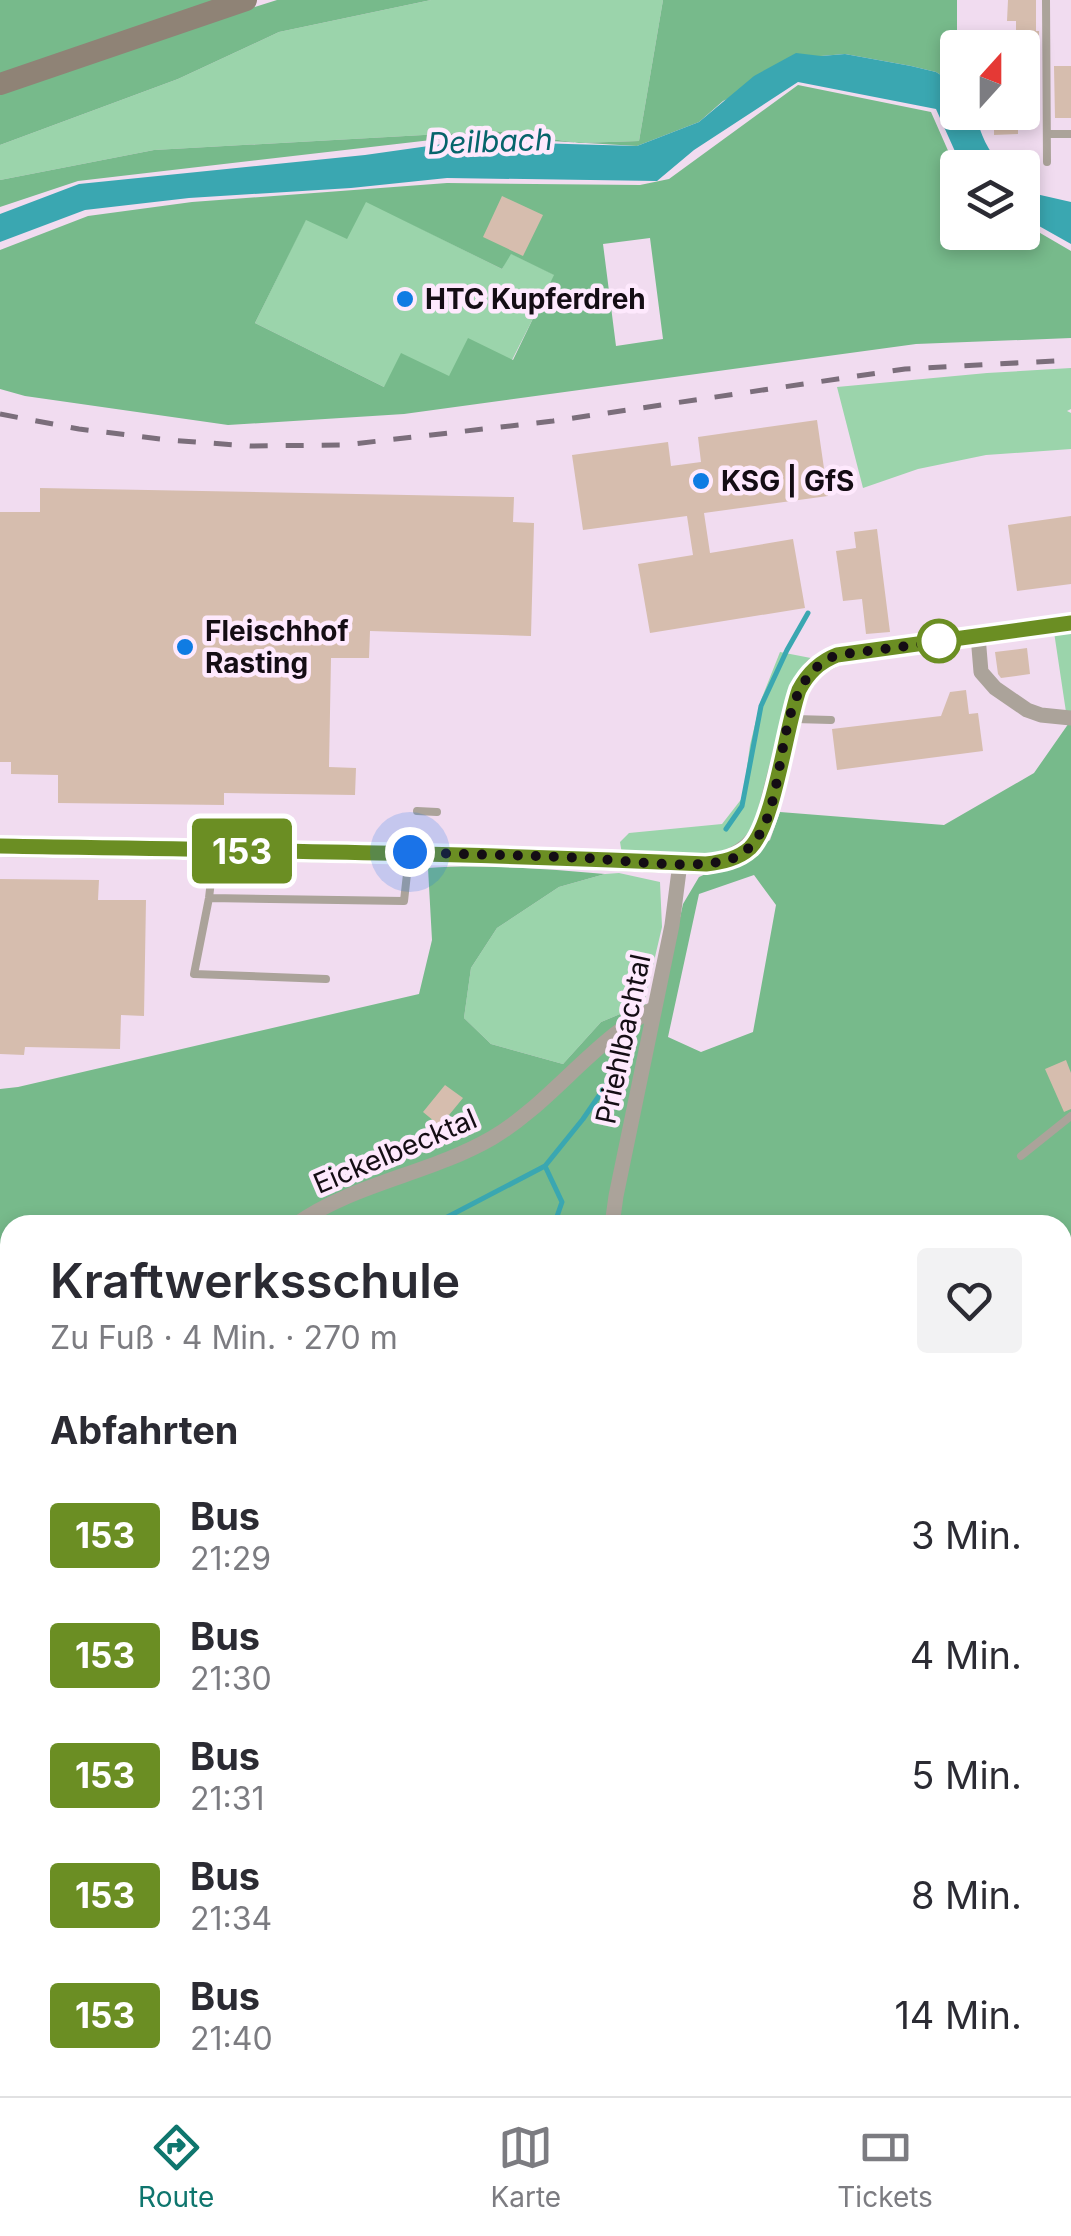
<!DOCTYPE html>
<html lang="de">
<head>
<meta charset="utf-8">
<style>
	:root { --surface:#fff; --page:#f2f2f3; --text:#2b2b33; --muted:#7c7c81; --line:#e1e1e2; --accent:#0f766e }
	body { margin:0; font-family:Inter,sans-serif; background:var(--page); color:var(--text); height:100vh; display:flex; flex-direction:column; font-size:38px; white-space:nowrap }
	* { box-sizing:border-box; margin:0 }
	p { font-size:32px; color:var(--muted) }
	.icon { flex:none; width:55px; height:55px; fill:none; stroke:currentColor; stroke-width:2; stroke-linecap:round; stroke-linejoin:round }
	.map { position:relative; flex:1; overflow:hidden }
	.side { position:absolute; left:0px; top:1215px; width:1072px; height:882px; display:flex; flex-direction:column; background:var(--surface); border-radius:30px 30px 0 0; box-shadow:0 5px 15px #0003 }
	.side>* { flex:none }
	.badge { padding:0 20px; border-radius:8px; font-size:35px; line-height:65px }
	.needle { width:65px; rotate:21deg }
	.fabs { position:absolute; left:940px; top:30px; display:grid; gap:20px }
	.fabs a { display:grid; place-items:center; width:100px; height:100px; border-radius:10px; background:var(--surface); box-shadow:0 5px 15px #0003; font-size:50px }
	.you { position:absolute; width:50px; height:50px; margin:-25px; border:8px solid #fff; border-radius:50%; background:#1a73e8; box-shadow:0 0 0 15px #1a73e833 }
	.map>.badge { position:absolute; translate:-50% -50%; box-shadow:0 0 0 5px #fff }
	h2 { padding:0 50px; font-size:38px; line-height:90px }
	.round { display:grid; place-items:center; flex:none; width:105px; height:105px; border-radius:10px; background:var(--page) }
	.overview { display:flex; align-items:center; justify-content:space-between; height:170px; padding:0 50px }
	h1 { font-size:48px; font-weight:600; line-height:75px }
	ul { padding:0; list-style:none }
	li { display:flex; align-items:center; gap:30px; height:120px; padding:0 50px }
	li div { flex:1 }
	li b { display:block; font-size:38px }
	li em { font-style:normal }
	li .badge { min-width:110px; font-weight:700; text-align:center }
	.menu { display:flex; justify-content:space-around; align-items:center; height:140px; border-top:2px solid var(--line); background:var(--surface); font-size:28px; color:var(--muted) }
	.menu a { display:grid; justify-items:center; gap:5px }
	.menu .selected { color:var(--accent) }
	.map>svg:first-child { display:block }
	.green { fill:#9bd4ab }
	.forest { fill:#77ba8b; fill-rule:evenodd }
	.water { fill:#3aa7b1 }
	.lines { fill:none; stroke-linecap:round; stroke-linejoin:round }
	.stream { stroke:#3aa7b1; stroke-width:5 }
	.building { fill:#d6bdae }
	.service { stroke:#aba39a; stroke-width:8 }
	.minor { stroke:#aba39a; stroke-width:15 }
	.tertiary { stroke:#aba39a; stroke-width:20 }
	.secondary { stroke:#8f8376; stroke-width:22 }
	.rail { stroke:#7b6e7b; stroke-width:5; stroke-dasharray:18 18; stroke-linecap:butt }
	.line-casing { stroke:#fff; stroke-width:22 }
	.line { stroke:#6b8e23; stroke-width:15 }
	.walk { stroke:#140d14; stroke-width:10; stroke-dasharray:0 18 }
	.poi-dot { fill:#0f7ce3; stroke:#fee9fd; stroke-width:4 }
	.stop-dot { fill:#fff; stroke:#6b8e23; stroke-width:5 }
	.labels { text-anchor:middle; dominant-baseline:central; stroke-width:9; stroke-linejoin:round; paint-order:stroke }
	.poi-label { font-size:28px; font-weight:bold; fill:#140d14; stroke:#fee9fd; text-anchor:start }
	.street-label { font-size:28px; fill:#140d14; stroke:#fee9fd }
	.water-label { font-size:30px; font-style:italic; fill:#06646b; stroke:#fee9fd }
</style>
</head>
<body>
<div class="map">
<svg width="1071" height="2096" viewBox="0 0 1071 2096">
	<rect width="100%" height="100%" fill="#f1dcf0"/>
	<path class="green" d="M431 0H663L639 141 579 143 495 131 154 150 0 180V145L178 79 279 32Z
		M366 201 502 269 510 253 555 275 512 360 449 376 384 387 255 323 306 219Z
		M1071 368V409L1067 411 1071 413V449L986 455 918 469 863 488 837 387 987 373Z
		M1071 630V717L1066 712 1054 632Z
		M780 652 821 660 814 665 761 822 724 859 622 854 620 842 629 833 722 824 743 797 750 745 761 700Z
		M619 873 660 882 662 927 644 1004 601 1022 563 1064 491 1044 464 1018 471 968 497 928 559 887 605 874Z
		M1062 1262 1071 1264V1431L1062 1429Z
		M1063 1878H1071V2016L1063 2012Z"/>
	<path class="forest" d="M0 0H240L0 82Z
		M277 0H431L279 32 178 79 0 145V86Z
		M663 0H957V85L936 72 911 66 845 54 821 56 723 101 699 122 637 146 466 136 78 181 0 207V180L154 150 495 131 579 143 639 141Z
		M798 85 931 112 957 171 958 232H1022L1023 223 1071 251V338L916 344 404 414 228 425 25 396 0 389V250L88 216 192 202 447 183 640 185 669 179ZM366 202 502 269 511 254 554 275 513 360 468 338 449 376 401 353 384 387 255 323 306 220 347 239ZM650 238 663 339 616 346 603 244Z
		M1071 720V1264L1063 1262 1062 1225H10V2088H1062L1063 2012 1071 2016V2096H0V1089L18 1087 419 994 432 940 428 868C487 864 547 869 605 874L559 887 497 928 471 968 464 1018 491 1044 563 1064 601 1022 644 1004 660 1009 683 904 699 877 750 854 770 840 780 812 944 825 1034 773ZM754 875 776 905 753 1032 701 1052 668 1037 699 894Z
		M1063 1429 1071 1431V1878H1062Z"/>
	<path class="water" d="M796 53 821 56 845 54 911 66 936 72 957 85 958 112 975 113C981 135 987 150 1003 167H962L936 109 798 82 694 150 657 181 447 178 351 188 189 198 85 210 0 242V214L79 184 365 155 464 141 637 146 699 122 754 76Z
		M1023 187 1036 194 1071 202V244L1023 217Z"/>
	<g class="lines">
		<path class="stream" d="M726 829 742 806 761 706 787 650 808 613
			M545 1166 562 1202 554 1225
			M432 1225 545 1166 583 1119 616 1071
			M0 1666 10 1654
			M480 2088 485 2096"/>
	</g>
	<path class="building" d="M1008 0H1036V31H1039V107H1022V48H1016V21H1007Z
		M1054 66H1071V118H1055Z
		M994 112H1018V134L994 135Z
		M502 196 543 215 523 256 483 237Z
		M817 420 828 496 704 513 710 553 793 539 805 608 650 633 638 564 693 555 687 516 583 530 572 455 668 442 671 466 701 462 698 437Z
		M40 488 514 497 513 522 534 523 531 636 370 631 369 658H331L329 767 356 768 355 795 224 793V805L58 803V775L11 774V762H0V512H40Z
		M1071 516V584L1017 591 1008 525Z
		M877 529 890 632 866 634 862 599 843 601 836 551 856 548 854 532Z
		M1027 648 1030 674 1001 678 998 674 995 652Z
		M966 690 969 714 978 713 983 751 837 770 832 729 941 716 950 692Z
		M0 879 99 880 98 900H146L144 1016 121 1015 120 1049 25 1047 24 1055 0 1054Z
		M1066 1060 1071 1073V1109L1064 1112 1045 1069Z
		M445 1085 463 1098 440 1126 423 1112Z"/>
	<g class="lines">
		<path class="service" d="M1046 0 1047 162
			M1047 134H1071
			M795 719 831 720
			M417 811 437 812
			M214 855 209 898 194 974 326 979
			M209 898 404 901 409 856
			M1021 1156 1071 1116
			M256 2088 258 2096
			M835 2088 837 2096"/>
		<path class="minor" d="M978 636 981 672 995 688 1027 710 1041 715 1071 718
			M295 1225C354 1183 430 1174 492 1138 536 1112 569 1072 609 1039 622 1028 638 1018 653 1009
			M612 1225 616 1196 672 925 680 863
			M0 1478 10 1465
			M590 2088 595 2096"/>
		<path class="tertiary" d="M0 847 139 849
			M146 849C333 853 520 855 706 865 734 860 751 851 764 826L799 690 814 668 837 655 1071 623"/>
		<path class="secondary" d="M0 84 246 0"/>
		<path class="rail" d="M0 414 79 429 169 440 250 446 344 445 553 421 905 369 1071 360"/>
	</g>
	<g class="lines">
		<g class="line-casing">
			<path id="line" d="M0 846C236 850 471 853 706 864 722 862 738 859 750 848 774 825 786 727 799 690 808 673 819 662 837 655L1071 623"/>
		</g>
		<use href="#line" class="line"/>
		<path class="walk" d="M410 852C468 855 526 855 585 858 622 860 705 872 736 857 800 825 760 684 837 655L954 640 939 641"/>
	</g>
	<g class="poi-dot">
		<circle cx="405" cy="299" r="10"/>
		<circle cx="701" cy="481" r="10"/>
		<circle cx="185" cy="647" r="10"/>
	</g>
	<circle class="stop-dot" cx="939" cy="641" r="20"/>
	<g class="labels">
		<g class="poi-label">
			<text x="425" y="299">HTC Kupferdreh</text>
			<text x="721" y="481">KSG | GfS</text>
			<text x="205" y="631">Fleischhof<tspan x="205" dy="32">Rasting</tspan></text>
		</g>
		<g class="street-label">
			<text transform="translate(623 1039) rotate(-78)">Priehlbachtal</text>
			<text transform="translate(395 1151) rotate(-23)">Eickelbecktal</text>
		</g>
		<g class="water-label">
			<text transform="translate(490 141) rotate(-2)">Deilbach</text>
		</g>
	</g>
</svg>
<div class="fabs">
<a><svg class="needle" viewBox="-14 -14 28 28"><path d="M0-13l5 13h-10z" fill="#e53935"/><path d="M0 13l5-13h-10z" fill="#7c7c81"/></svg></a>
<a><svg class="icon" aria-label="layers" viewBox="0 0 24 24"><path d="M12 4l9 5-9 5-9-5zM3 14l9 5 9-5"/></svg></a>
</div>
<div class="you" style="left:410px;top:852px"></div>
<b class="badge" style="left:242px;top:851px;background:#6b8e23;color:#fff">153</b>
<section class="side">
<div class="overview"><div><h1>Kraftwerksschule</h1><p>Zu Fuß · 4 Min. · 270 m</p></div><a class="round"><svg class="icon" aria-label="heart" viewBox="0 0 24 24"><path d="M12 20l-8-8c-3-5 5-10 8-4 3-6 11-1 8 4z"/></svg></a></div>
<h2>Abfahrten</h2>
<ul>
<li><span class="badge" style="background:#6b8e23;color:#fff">153</span><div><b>Bus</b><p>21:29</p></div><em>3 Min.</em></li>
<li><span class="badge" style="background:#6b8e23;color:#fff">153</span><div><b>Bus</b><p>21:30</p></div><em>4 Min.</em></li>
<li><span class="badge" style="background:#6b8e23;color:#fff">153</span><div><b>Bus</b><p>21:31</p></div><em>5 Min.</em></li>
<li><span class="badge" style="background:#6b8e23;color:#fff">153</span><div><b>Bus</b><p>21:34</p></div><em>8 Min.</em></li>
<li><span class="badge" style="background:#6b8e23;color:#fff">153</span><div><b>Bus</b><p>21:40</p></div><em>14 Min.</em></li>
</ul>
</section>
</div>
<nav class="menu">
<a class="selected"><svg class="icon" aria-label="directions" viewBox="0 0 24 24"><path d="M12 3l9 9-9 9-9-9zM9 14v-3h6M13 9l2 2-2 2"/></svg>Route</a>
<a><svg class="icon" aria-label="map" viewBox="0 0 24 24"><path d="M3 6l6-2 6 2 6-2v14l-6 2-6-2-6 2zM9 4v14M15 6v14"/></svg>Karte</a>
<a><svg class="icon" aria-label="tickets" viewBox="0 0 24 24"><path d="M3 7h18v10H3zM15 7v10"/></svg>Tickets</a>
</nav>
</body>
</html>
